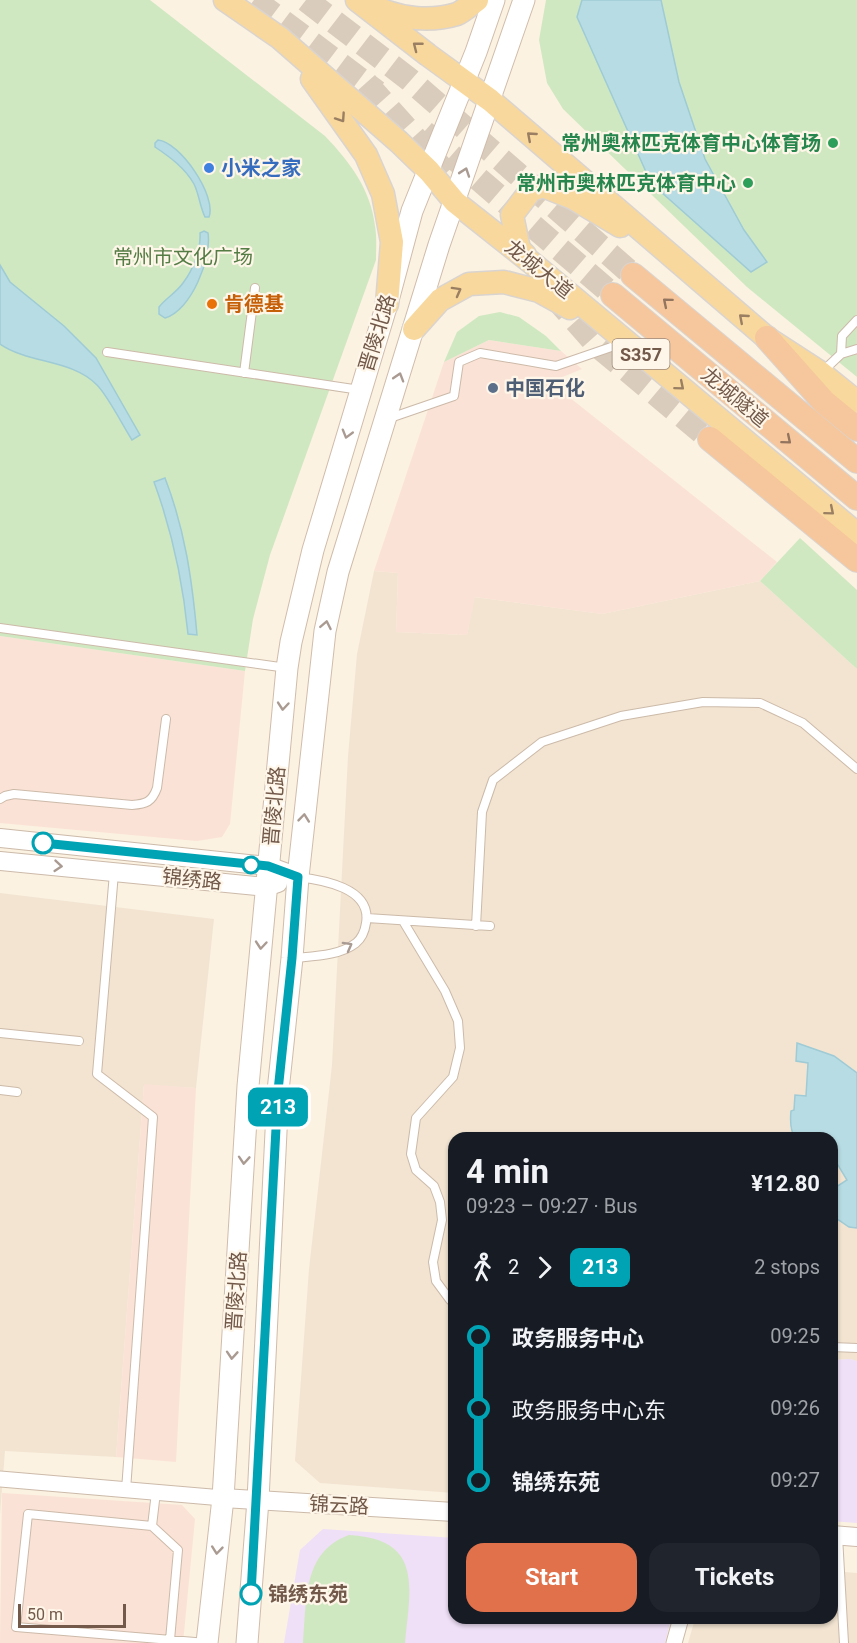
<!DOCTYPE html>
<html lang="en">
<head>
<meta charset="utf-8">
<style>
	:root { --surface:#171b24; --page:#20242c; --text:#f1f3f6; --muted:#9ea1a6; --accent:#e1714b }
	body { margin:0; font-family:Roboto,"Noto Sans SC",sans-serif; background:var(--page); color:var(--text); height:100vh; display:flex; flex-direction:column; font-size:22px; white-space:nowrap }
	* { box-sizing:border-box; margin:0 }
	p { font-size:20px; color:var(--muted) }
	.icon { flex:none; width:33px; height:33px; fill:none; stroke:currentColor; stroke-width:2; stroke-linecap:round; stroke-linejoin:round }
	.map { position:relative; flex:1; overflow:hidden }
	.details { position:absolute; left:448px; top:1132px; width:390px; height:492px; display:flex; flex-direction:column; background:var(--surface); border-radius:18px; box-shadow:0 2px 4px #0004 }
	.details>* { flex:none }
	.badge { padding:0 12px; border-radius:9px; font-size:21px; line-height:39px }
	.scale { position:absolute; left:18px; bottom:15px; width:108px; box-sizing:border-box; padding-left:6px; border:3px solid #72594a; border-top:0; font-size:16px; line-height:21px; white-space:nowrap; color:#72594a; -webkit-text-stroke:4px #fef6e8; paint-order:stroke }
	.map>.badge { position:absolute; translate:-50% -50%; box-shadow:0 0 0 3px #fff }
	.legs { display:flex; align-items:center; gap:9px; height:66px; padding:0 18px; font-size:20px }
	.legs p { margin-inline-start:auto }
	.summary { display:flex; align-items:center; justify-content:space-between; height:102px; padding:0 18px }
	h1 { font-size:33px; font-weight:700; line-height:45px }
	.action { display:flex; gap:12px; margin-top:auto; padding:12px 18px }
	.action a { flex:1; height:69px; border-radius:18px; background:var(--accent); color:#fff; font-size:24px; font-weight:700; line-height:69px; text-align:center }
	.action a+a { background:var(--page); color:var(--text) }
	ul { padding:0 18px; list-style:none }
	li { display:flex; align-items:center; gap:21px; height:72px; font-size:22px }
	li i { display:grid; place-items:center; width:9px; height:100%; margin:0 8px; background:currentColor }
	li i::after { content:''; width:15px; height:15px; margin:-8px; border:4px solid; border-radius:50%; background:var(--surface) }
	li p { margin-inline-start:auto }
	li:first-child i { background:linear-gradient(#0000 50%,currentColor 0) }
	li:last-child i { background:linear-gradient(currentColor 50%,#0000 0) }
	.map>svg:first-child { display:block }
	.residential { fill:#f2e4d1 }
	.commercial { fill:#fbe2d6 }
	.education { fill:#efdff7 }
	.green { fill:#d0e8c1 }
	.water { fill:#b8dce4; stroke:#9ecbd5; stroke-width:1.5 }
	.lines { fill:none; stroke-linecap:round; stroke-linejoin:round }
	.trunk-tunnel { stroke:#d9ccbc; stroke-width:24; stroke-dasharray:24 12; stroke-linecap:butt }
	.service-casing { stroke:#ccbaa9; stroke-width:10 }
	.minor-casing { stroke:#ccbaa9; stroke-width:17 }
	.tertiary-casing { stroke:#ccbaa9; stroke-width:20 }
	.secondary-casing { stroke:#d1bcaa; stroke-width:23 }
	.primary-casing { stroke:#dad4d0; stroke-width:25 }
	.trunk-casing { stroke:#dad4d0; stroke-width:26 }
	.service { stroke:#fff; stroke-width:8 }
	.minor { stroke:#fff; stroke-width:15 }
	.tertiary { stroke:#fff; stroke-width:18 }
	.secondary { stroke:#fff; stroke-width:21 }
	.primary { stroke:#f8d89c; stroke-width:22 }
	.trunk { stroke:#f6c69c; stroke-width:24 }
	.oneway { stroke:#9a7f63 }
	.oneway2 { stroke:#aa9b92 }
	.oneway3 { stroke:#93745e }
	.line-1-casing { stroke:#fff; stroke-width:14 }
	.line-1 { stroke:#00a3b4; stroke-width:9 }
	.leisure-dot { fill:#2e9e5b; stroke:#fef6e8; stroke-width:2 }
	.shop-dot { fill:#3f7fe0; stroke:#fef6e8; stroke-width:2 }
	.food-dot { fill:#e8710a; stroke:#fef6e8; stroke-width:2 }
	.service-dot { fill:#5c6f8a; stroke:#fef6e8; stroke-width:2 }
	.stop-1-dot { fill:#fff; stroke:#00a3b4; stroke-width:3 }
	.labels { text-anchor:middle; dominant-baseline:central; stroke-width:4.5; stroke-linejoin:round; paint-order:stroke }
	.shield { fill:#fef6e8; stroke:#9c8879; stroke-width:1.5 }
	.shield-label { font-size:18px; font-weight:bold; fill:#72594a }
	.leisure-label { font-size:20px; font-weight:bold; fill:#27864d; stroke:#fef6e8; text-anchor:end }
	.shop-label { font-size:20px; font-weight:bold; fill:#366cbe; stroke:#fef6e8; text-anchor:start }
	.park-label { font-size:20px; fill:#547c45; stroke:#fef6e8 }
	.street-label { font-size:20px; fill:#72594a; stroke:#fef6e8 }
	.food-label { font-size:20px; font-weight:bold; fill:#c56008; stroke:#fef6e8; text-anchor:start }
	.service-label { font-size:20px; font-weight:bold; fill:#4e5e75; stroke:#fef6e8; text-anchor:start }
	.stop-label { font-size:20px; font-weight:bold; fill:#72594a; stroke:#fef6e8; text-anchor:start }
</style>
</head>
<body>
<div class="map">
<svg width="857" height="1643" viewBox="0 0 857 1643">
	<rect width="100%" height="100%" fill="#fbf2e2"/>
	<path class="residential" d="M374 571 398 573 396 632 467 635 474 597 602 614 760 581 857 669V1361L850 1359 833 1360 832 1138H454V1493L320 1483 295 1461 309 1269 332 1065 348 756 357 654Z
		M0 893 214 919 196 1088 144 1085 116 1457 5 1451 0 1514Z
		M833 1571 857 1573V1643H688L695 1619 832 1618Z"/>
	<path class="commercial" d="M489 340 561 351 582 369 550 382 777 562 760 581 602 614 475 597 467 635 396 632 398 573 374 571 444 362Z
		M0 636 245 671 230 824 222 837 197 841 0 823Z
		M144 1084 196 1088 176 1462 116 1457Z
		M2 1493 182 1505 195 1519 183 1643H0Z"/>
	<path class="education" d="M850 1359 857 1361V1523L832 1521 833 1360Z
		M323 1529 454 1538V1618L671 1619 665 1643H284L300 1550Z"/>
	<path class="green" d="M0 0H150L325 136C350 162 371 190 375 226 377 237 376 249 376 260L270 555 253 619 245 671 0 636Z
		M546 0H857V377L747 287 563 109 547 83 539 40Z
		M500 312 519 317 546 336 561 351 489 340 444 362 457 332 479 316Z
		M800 538 857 590V669L760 581Z
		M349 1535C424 1539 410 1588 405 1643H303C307 1601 302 1552 349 1535Z"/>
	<path class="water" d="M582 0H661L679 82 705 159 744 230 767 262 751 272 651 183 577 17Z
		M158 140C180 142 217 196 209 217H205C200 207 199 194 194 184 185 168 170 157 155 147V143Z
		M204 231 208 233C212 258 191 311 165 318L159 314V307C166 298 177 292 183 283 193 270 201 250 200 233Z
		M0 265 10 282 64 326 96 358 140 435 132 440C123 426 108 396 97 385 72 359 29 364 0 344Z
		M165 478C185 530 192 579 197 635L188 634C183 583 172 531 154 482Z
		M797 1043 834 1056 857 1073V1228L849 1227 833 1216V1189L847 1180 838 1165 833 1168 832 1138H795C790 1130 790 1121 791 1111L794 1110 795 1095 806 1096 808 1063 796 1061Z"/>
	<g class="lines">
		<path class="trunk-tunnel" d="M254 0 377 92
			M306 0 410 80 633 275
			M366 83 446 173
			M424 132 613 295
			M552 294 598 346 710 439"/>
		<g class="service-casing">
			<path id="service" d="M107 352 360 390
				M841 354 842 336 857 320
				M822 372 841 354 857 349
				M244 373 255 288
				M390 418 454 396 459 362 480 353 556 366 623 343
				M0 628 287 668
				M0 799 5 796 14 794 132 805C146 804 152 802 157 788L166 719
				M114 873 97 1074 153 1117 126 1490
				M367 918 490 926
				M403 921 445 991 458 1021 460 1048 453 1077 416 1118 411 1154 416 1170 434 1186 440 1202 442 1220 433 1262 436 1281 450 1300 454 1302
				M476 926 482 812 493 780 542 742 621 716 703 702 760 703 803 723 857 769
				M294 958C314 956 339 956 356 943 362 938 365 930 366 923 372 888 323 880 298 877
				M0 1033 79 1041
				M0 1090 17 1092
				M832 1347 857 1348
				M156 1492 152 1526 178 1550 170 1640
				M152 1526 28 1514 16 1627 207 1643
				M838 1536 844 1643"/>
		</g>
		<g class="minor-casing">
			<path id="minor" d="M0 1479 223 1498
				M674 1643 681 1618"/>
		</g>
		<g class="tertiary-casing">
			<path id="tertiary" d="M0 838 268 866 298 877
				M0 861 266 887 278 883
				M223 1498 454 1512
				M832 1535 857 1537"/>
		</g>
		<g class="secondary-casing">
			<path id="secondary" d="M207 1643 223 1498 248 1086 287 668 291 642 313 550 387 304 412 211 476 52 494 0
				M247 1643 258 1500 278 1091 292 958 298 877 325 631 338 572 439 245 524 0"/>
		</g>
		<g class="primary-casing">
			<path id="primary" d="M225 0 280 38 399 142 429 171 455 202 532 263 857 534
				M357 0 428 55 490 100 767 338 821 373 857 402
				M377 8C402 19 431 22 457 14 464 11 471 4 477 0
				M312 79 366 155 383 194 392 242 387 304
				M525 255 519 249 512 215 531 190 543 186 573 198 620 226
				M414 329 440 300 469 284 504 282 539 291 570 308"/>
		</g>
		<g class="trunk-casing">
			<path id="trunk" d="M633 275 857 461
				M613 295 857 498
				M767 338 824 402 857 429
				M710 439 857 560"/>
		</g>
		<use href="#service" class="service"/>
		<use href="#minor" class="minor"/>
		<use href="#tertiary" class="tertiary"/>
		<use href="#secondary" class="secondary"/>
		<use href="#primary" class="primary"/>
		<use href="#trunk" class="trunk"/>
	</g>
	<defs><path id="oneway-chevron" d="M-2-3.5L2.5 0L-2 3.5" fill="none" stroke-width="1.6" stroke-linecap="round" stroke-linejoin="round" transform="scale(1.5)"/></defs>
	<g class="oneway">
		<use href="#oneway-chevron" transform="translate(417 46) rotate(-142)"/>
		<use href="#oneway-chevron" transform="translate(341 118) rotate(56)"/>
		<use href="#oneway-chevron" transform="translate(531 136) rotate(-139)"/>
		<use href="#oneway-chevron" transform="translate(457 291) rotate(-29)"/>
		<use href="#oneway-chevron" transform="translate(743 318) rotate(-139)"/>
		<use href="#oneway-chevron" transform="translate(680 386) rotate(40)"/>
		<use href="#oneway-chevron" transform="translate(830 511) rotate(40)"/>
	</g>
	<g class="oneway2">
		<use href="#oneway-chevron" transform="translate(465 172) rotate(-71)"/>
		<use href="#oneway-chevron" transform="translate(399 377) rotate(-73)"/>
		<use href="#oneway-chevron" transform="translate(347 434) rotate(106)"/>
		<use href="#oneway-chevron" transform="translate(326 625) rotate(-79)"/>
		<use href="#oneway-chevron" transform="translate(283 706) rotate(95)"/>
		<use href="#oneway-chevron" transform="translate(304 818) rotate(-84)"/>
		<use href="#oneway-chevron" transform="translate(58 866) rotate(5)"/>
		<use href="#oneway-chevron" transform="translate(261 945) rotate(95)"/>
		<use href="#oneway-chevron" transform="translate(348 946) rotate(-29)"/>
		<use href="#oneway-chevron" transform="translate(244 1160) rotate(94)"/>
		<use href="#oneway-chevron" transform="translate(232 1355) rotate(94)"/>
		<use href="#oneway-chevron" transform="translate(217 1550) rotate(96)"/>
	</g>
	<g class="oneway3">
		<use href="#oneway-chevron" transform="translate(667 302) rotate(-140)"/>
		<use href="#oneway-chevron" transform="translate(787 440) rotate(40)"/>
	</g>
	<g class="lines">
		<g class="line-1-casing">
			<path id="line-1" d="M43 843 268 866 298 877 292 958 278 1091 251 1594"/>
		</g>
		<use href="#line-1" class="line-1"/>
	</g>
	<g class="leisure-dot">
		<circle cx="833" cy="143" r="6"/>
		<circle cx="748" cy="183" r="6"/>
	</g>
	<circle class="shop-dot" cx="209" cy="168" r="6"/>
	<circle class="food-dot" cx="212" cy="304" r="6"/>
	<circle class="service-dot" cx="493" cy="388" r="6"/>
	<g class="stop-1-dot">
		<circle cx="43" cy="843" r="10"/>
		<circle cx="251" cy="865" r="8"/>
		<circle cx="251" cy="1594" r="10"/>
	</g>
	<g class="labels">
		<rect class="shield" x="612.5" y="339" width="57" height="30" rx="4.5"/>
		<g class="shield-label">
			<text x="641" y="354">S357</text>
		</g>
		<g class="leisure-label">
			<text x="821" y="143">常州奥林匹克体育中心体育场</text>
			<text x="736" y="183">常州市奥林匹克体育中心</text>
		</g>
		<g class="shop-label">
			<text x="221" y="168">小米之家</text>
		</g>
		<g class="park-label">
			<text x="183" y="257">常州市文化广场</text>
		</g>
		<g class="street-label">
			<text transform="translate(539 269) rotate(39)">龙城大道</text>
			<text transform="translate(377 333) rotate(-73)">晋陵北路</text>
			<text transform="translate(735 397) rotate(40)">龙城隧道</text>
			<text transform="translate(274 806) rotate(-85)">晋陵北路</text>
			<text transform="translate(192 879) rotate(6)">锦绣路</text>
			<text transform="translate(236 1291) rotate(-86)">晋陵北路</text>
			<text transform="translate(339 1505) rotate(3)">锦云路</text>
		</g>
		<g class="food-label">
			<text x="224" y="304">肯德基</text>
		</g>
		<g class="service-label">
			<text x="505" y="388">中国石化</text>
		</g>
		<g class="stop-label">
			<text x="268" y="1594">锦绣东苑</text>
		</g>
	</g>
</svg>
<div class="scale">50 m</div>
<b class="badge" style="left:278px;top:1107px;background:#00a3b4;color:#fff">213</b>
<section class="details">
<div class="summary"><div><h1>4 min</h1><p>09:23 – 09:27 · Bus</p></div><b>¥12.80</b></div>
<div class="legs"><svg class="icon" aria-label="walk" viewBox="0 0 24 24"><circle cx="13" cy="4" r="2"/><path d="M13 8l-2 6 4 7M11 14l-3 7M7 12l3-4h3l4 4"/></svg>2<svg class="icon" aria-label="forward" viewBox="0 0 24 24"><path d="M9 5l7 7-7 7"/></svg><b class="badge" style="background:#00a3b4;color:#fff">213</b><p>2 stops</p></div>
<ul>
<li><i style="color:#00a3b4"></i><b>政务服务中心</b><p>09:25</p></li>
<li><i style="color:#00a3b4"></i><span>政务服务中心东</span><p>09:26</p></li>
<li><i style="color:#00a3b4"></i><b>锦绣东苑</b><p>09:27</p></li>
</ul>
<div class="action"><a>Start</a><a>Tickets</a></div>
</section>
</div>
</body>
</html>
